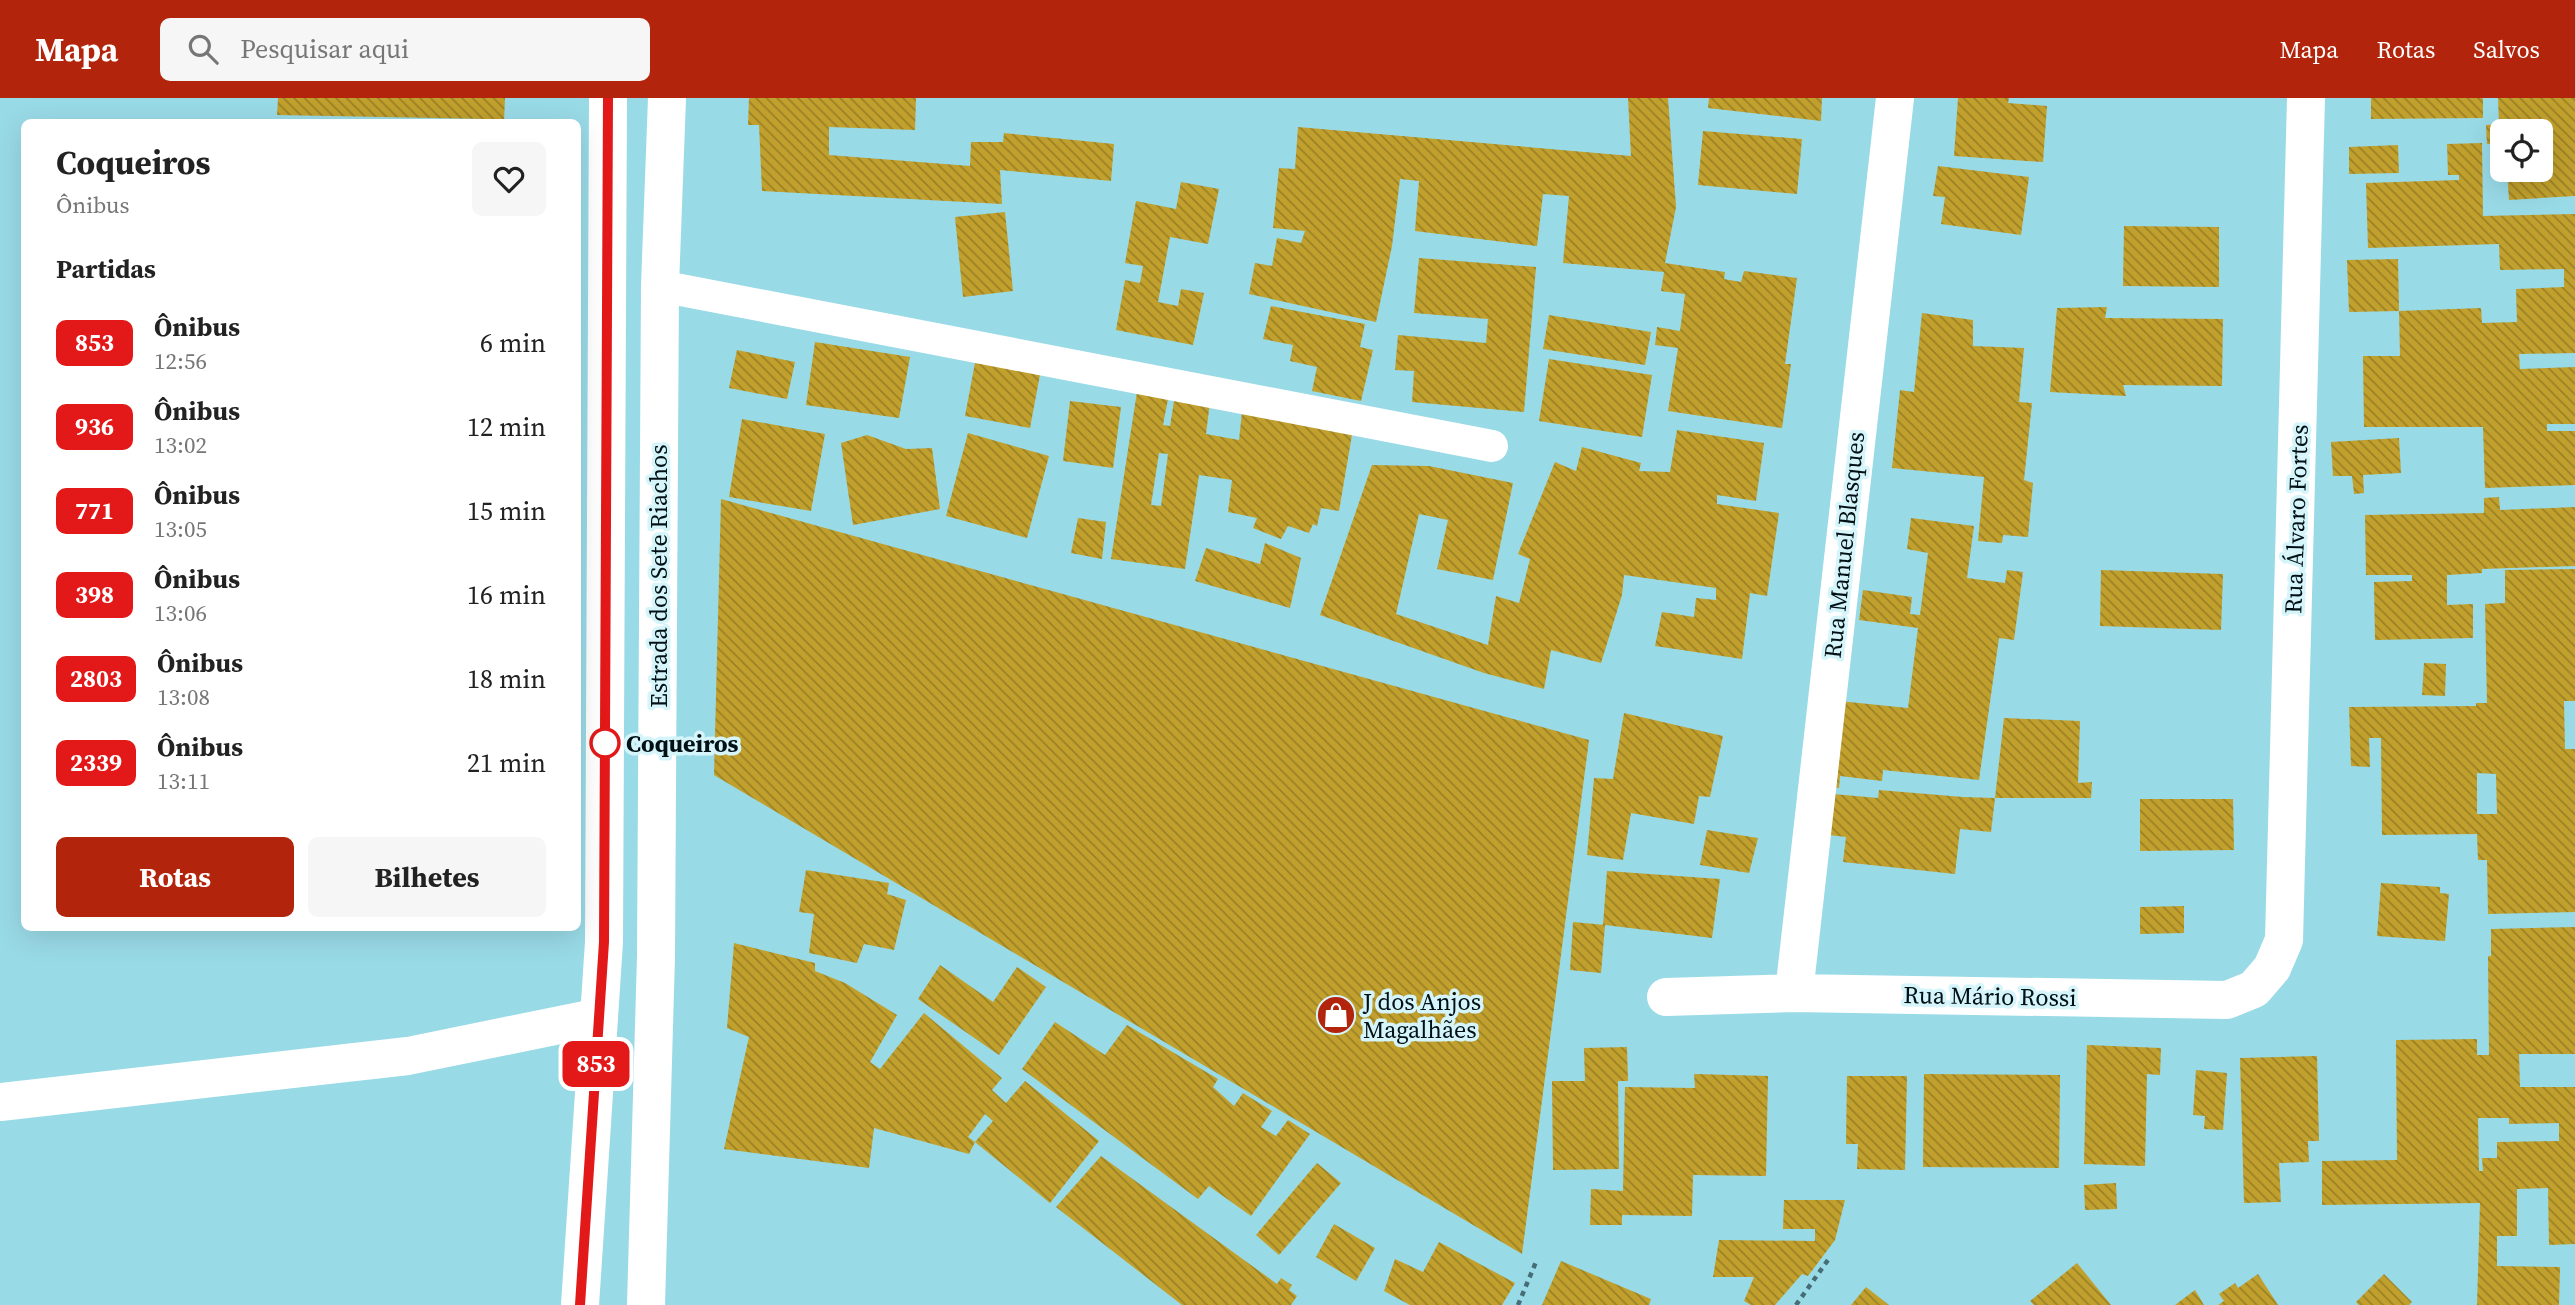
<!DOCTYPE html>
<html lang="pt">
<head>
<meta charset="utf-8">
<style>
	:root { --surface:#fff; --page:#f6f6f6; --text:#222; --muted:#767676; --accent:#b2250c }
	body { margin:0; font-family:"Source Serif 4",serif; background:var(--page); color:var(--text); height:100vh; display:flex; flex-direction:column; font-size:26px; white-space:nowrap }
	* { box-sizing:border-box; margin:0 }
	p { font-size:23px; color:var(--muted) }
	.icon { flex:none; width:38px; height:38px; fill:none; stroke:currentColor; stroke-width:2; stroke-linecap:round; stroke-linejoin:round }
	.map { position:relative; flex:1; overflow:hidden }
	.side { position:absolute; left:21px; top:21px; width:560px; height:812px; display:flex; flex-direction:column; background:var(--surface); border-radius:10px; box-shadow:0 7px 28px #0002 }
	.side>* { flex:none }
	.badge { padding:0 14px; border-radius:10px; font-size:24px; line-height:46px }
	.controls { position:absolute; left:2490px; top:21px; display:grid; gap:14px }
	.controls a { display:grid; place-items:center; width:63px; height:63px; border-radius:10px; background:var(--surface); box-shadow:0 7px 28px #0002; font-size:35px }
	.map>.badge { position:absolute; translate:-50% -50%; box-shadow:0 0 0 4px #fff }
	h2 { padding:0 35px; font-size:26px; line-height:63px }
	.round { display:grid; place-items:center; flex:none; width:74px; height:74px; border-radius:10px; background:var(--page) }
	.headline { display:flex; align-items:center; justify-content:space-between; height:119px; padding:0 35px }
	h1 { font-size:33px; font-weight:700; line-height:52px }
	.cta { display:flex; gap:14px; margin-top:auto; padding:14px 35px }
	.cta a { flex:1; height:80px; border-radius:10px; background:var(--accent); color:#fff; font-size:28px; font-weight:700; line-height:80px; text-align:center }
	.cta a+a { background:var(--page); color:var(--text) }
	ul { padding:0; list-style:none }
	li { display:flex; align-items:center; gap:21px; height:84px; padding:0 35px }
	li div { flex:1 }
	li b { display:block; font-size:26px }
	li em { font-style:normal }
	li .badge { min-width:77px; font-weight:700; text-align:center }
	header { display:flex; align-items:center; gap:42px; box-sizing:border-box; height:98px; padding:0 35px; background:var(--accent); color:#fff }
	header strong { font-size:33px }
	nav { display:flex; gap:38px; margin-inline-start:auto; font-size:24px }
	.search { width:490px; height:63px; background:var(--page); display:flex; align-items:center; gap:18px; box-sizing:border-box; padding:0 24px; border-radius:10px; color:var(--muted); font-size:26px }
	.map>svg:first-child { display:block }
	.building { fill:url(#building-back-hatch); fill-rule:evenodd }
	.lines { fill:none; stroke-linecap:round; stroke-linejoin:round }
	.path { stroke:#466c75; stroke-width:4.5; stroke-dasharray:5 5; stroke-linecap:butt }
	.lane { stroke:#fff; stroke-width:32 }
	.street { stroke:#fff; stroke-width:38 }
	.primary { stroke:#fff; stroke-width:38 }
	.line-casing { stroke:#fff; stroke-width:16 }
	.line { stroke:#e31919; stroke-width:10 }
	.stop-dot { fill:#fff; stroke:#e31919; stroke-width:3.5 }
	.labels { text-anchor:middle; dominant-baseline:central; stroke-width:7; stroke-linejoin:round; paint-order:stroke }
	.street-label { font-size:24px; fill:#001015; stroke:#d5f5fb }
	.stop-label { font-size:24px; font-weight:bold; fill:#001015; stroke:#d5f5fb; text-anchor:start }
	.poi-label { font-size:24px; fill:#001015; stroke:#d5f5fb; text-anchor:start }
</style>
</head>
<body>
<header>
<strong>Mapa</strong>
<div class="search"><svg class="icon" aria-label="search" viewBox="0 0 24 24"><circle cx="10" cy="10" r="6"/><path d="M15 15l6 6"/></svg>Pesquisar aqui</div>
<nav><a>Mapa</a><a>Rotas</a><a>Salvos</a></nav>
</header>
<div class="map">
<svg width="2575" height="1207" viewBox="0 0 2575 1207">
	<defs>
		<pattern id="building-back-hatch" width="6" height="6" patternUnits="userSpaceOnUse" patternTransform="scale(1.75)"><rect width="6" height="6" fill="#c1a02d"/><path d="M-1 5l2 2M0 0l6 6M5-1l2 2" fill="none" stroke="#9a8125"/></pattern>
	</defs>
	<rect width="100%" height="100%" fill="#99dae7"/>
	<path class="building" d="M278 0H505L504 24 487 21 277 17Z
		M749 0H916L915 32 829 29V57L970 68 971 44H1003L1004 35 1114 46 1111 83 1000 72 1002 106 762 93 759 27H748Z
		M1628 0H1668L1676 109 1665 165 1725 174 1724 181 1741 184 1744 173 1797 180 1785 266H1791L1782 330 1668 313 1678 250 1655 247 1657 229 1680 233 1685 196 1661 193 1664 174 1563 165 1569 98 1543 96 1537 148 1415 133 1419 83 1400 81 1392 148 1376 224 1249 196 1255 165 1272 168 1277 140 1301 145 1305 133 1273 130 1279 70 1295 71 1298 29 1631 58Z
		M1709 0H1822L1821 23 1708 10Z
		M1958 0H2009L2008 5 2047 8 2043 64 1954 58Z
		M2371 0H2483V20L2371 21Z
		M2498 0H2575V98L2509 102 2507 72H2541V33H2502V46H2487L2486 27 2499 26Z
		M1703 33 1802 41 1797 96 1698 87Z
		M2482 45 2483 118 2575 116V255L2519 256 2520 271 2575 269V326H2547V333H2575V387L2485 390 2483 329H2364L2363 258H2400L2399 213 2349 214 2347 162 2398 161 2399 213 2481 210 2482 225 2517 224 2516 191 2564 189V171L2500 172 2499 146 2368 150 2366 85 2459 82V77H2448L2447 46Z
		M2398 47 2399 75 2349 76V49Z
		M1938 68 2029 79 2021 137 1941 126 1945 99 1933 98Z
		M1181 84 1219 91 1208 146 1170 139 1158 204 1178 208 1181 191 1204 195 1193 247 1116 232 1125 182 1140 185 1143 168 1125 165 1136 103 1176 111Z
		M1005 114 1013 193 963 199 955 119Z
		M2124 128 2219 129V189L2123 188Z
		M1419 160 1536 169 1524 314 1412 304 1414 273 1395 272 1398 237 1486 245 1488 221 1414 215Z
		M1271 208 1365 226 1360 249 1373 252 1361 303 1312 293 1317 269 1290 263 1293 247 1263 241Z
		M2107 209 2105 220 2223 221 2222 288 2123 287 2126 298 2050 294 2057 210Z
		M1922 215 1973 222V248L2024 250 2019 304 2032 305 2024 382 2033 385 2028 439 2003 437 2002 445 1978 443 1984 379 1892 370 1900 292 1914 294Z
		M1549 217 1651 234 1645 267 1543 251Z
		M815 244 910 259 899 320 806 307Z
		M737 252 795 264 787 301 729 290Z
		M977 254 1042 266 1030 330 965 318Z
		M1549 261 1652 277 1642 339 1539 323Z
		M1137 294 1168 301 1163 327 1170 328 1175 297 1210 304 1206 336 1239 342 1242 314 1353 331 1339 413 1321 410 1317 428 1313 426 1309 435 1288 428 1281 441 1253 430 1257 420 1228 414 1232 382 1199 377 1185 471 1111 461ZM1159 355 1168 356 1161 408 1151 407Z
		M1070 303 1121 309 1113 370 1063 363Z
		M742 321 825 336 811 413 729 399Z
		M1677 332 1764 345 1756 403 1717 397V406L1779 415 1767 498 1750 495 1742 561 1655 548 1662 514 1694 519 1696 500 1716 502V490L1624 477 1622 497 1601 565 1551 552 1544 591 1484 575 1320 517 1372 367 1429 368 1513 385 1493 482 1437 471 1448 422 1419 416 1396 516 1488 547 1496 498 1519 505 1530 461 1518 456 1555 364 1576 373 1582 349 1641 365 1639 373 1670 374Z
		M968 335 1049 358 1027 440 946 418Z
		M867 337 906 351 932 350 940 411 853 427 841 345Z
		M2399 340 2401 375 2363 377 2364 395 2354 396 2352 378H2333L2331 344Z
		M2499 399 2500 412 2575 409V468L2482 471V475L2447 477V507L2473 506V540L2375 542 2374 484 2412 483V477H2366L2365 417 2484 415V400Z
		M721 401 1589 642 1522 1156 714 677Z
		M1078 420 1106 424 1102 461 1071 455Z
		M1911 420 1974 428 1967 480 2005 485 2007 472 2023 474 2014 542 1999 540 1979 682 1883 672 1882 683 1840 678 1839 690 1830 689 1839 603 1908 610 1918 530 1859 522 1863 492 1912 499 1910 516 1920 517 1928 455 1907 451Z
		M1265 445 1301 460 1290 510 1195 483 1206 450 1260 466Z
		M2575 471V603H2564L2565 651H2575V814L2488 816 2487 762H2478L2477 736 2382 737 2381 640H2369L2370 669 2351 668 2349 609 2476 608V605H2487L2485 506 2505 505V472ZM2477 675 2496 676 2497 716H2477Z
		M2101 472 2223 476 2221 532 2100 528Z
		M2424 565 2446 566 2445 598 2422 597Z
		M1624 615 1723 638 1710 699 1699 698 1694 726 1631 715 1623 762 1587 757 1594 680 1613 681Z
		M2004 620 2080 623 2078 685 2092 684 2091 700H1995Z
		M1879 692 1963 699 1995 700 1991 734 1960 731 1955 776 1843 764 1846 739 1829 737 1833 696 1878 700Z
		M2140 701H2233L2234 752 2140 753Z
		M1707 732 1758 740 1749 775 1700 767Z
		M806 772 889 785 887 796 906 802 894 852 864 846 857 865 809 855 814 816 799 814Z
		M1607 773 1720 781 1712 840 1605 827 1601 875 1570 872 1573 824 1605 827H1603Z
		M2381 785 2440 789V795L2449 796 2445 843 2377 838Z
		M2184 808V835L2140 836V809Z
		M2575 829V956H2519L2520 989H2575V1146L2549 1147 2548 1090 2517 1091V1138H2497V1168L2560 1169 2559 1207H2477L2480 1105 2322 1107V1063L2397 1062 2396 942 2477 941V957H2489L2488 858H2491V831ZM2478 1020H2509V1026L2559 1025V1043L2497 1044V1060H2482L2483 1073H2479Z
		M734 845 815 865V873L845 885 897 917 870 964 880 971 924 915 1002 980 992 992 1006 1005 1025 983 1099 1043 1050 1105 975 1044 969 1056 874 1030 869 1070 724 1051 749 939 727 930ZM985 1016 993 1023 975 1044 968 1039Z
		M940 867 993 904 1017 869 1046 889 999 957 918 901Z
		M1055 924 1105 957 1127 927 1218 981 1213 989 1234 1008 1243 995 1272 1013 1261 1029 1276 1038 1288 1022 1310 1036 1251 1118 1209 1088 1198 1101 1022 971Z
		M2087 947 2161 950 2160 977 2147 976 2145 1068 2084 1066Z
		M1627 949 1628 983H1618L1619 1071 1553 1072 1552 983H1585L1584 950Z
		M2317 958 2319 1043H2308L2309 1064 2279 1065 2281 1104 2244 1105 2240 960Z
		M2196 972 2227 975 2223 1032 2204 1031 2205 1018 2193 1017Z
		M1694 976 1768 978 1766 1078 1693 1077 1692 1118 1622 1117V1127H1590L1591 1091 1623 1093 1625 989 1695 990Z
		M1924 976 2060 977 2059 1070 1923 1069Z
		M1847 978H1907L1905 1072 1857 1071 1858 1046H1846Z
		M1101 1058 1277 1186 1281 1180 1292 1187 1289 1192 1297 1198 1291 1207H1182L1056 1109Z
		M1317 1065 1341 1085 1279 1157 1256 1137Z
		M2116 1085 2117 1111 2085 1112 2084 1087Z
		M1784 1102H1845L1835 1142 1808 1178 1802 1176 1775 1207H1751L1744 1203 1754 1179H1713L1719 1142 1815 1143V1131H1783Z
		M1334 1126 1375 1150 1356 1183 1316 1159Z
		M1439 1144 1515 1185 1502 1207H1410L1384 1193 1395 1161 1423 1174Z
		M1561 1163 1651 1201 1649 1207H1542Z
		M2077 1165 2111 1207H2034L2030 1203Z
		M2258 1176 2278 1207H2218L2224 1203 2219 1196 2235 1185 2238 1190Z
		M2384 1176 2412 1204 2409 1207H2359L2356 1204Z
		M1866 1189 1889 1207H1851Z
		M2195 1192 2204 1207H2175Z"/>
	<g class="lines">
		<path class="path" d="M1518 1207 1536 1164
			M1796 1207 1828 1162"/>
		<path class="lane" d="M660 188 1492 348"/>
		<path class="street" d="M1794 895 1895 0
			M1666 899 1794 895 2227 902 2254 891 2272 870 2284 842 2306 0
			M0 1004 408 958 599 919"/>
		<path class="primary" d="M580 1207 604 844 608 0
			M646 1207 656 858 660 188 667 0"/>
	</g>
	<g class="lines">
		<g class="line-casing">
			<path id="line" d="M580 1207 604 844 608 0"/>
		</g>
		<use href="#line" class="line"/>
	</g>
	<defs>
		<g id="shop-disc" transform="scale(2.0125)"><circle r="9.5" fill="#b2250c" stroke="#d5f5fb"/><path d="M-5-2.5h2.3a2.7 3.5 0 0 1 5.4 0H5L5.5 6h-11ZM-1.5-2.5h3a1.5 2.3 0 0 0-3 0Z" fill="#fff"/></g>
	</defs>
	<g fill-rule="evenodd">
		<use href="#shop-disc" x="1336" y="917"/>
	</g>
	<circle class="stop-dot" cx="605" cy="645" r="14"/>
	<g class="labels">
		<g class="street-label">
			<text transform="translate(2296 421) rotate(-88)">Rua Álvaro Fortes</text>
			<text transform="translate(1844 447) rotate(-84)">Rua Manuel Blasques</text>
			<text transform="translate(658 478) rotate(-90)">Estrada dos Sete Riachos</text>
			<text transform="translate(1990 898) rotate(1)">Rua Mário Rossi</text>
		</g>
		<g class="stop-label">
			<text x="626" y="645">Coqueiros</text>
		</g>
		<g class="poi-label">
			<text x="1363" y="903">J dos Anjos<tspan x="1363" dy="28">Magalhães</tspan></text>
		</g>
	</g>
</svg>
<div class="controls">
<a><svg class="icon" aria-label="locate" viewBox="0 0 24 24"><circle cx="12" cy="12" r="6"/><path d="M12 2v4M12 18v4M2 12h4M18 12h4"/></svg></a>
</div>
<b class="badge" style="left:596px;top:966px;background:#e31919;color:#fff">853</b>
<section class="side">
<div class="headline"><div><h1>Coqueiros</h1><p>Ônibus</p></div><a class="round"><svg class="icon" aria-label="heart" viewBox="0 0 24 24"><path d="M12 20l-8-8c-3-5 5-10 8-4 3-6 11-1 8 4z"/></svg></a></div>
<h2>Partidas</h2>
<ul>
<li><span class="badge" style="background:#e31919;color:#fff">853</span><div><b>Ônibus</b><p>12:56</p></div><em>6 min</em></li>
<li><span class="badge" style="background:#e31919;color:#fff">936</span><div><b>Ônibus</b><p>13:02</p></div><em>12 min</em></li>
<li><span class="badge" style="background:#e31919;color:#fff">771</span><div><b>Ônibus</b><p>13:05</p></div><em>15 min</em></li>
<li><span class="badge" style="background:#e31919;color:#fff">398</span><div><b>Ônibus</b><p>13:06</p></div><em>16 min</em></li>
<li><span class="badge" style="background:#e31919;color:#fff">2803</span><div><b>Ônibus</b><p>13:08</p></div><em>18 min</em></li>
<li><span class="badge" style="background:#e31919;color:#fff">2339</span><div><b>Ônibus</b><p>13:11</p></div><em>21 min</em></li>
</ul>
<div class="cta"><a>Rotas</a><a>Bilhetes</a></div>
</section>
</div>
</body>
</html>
